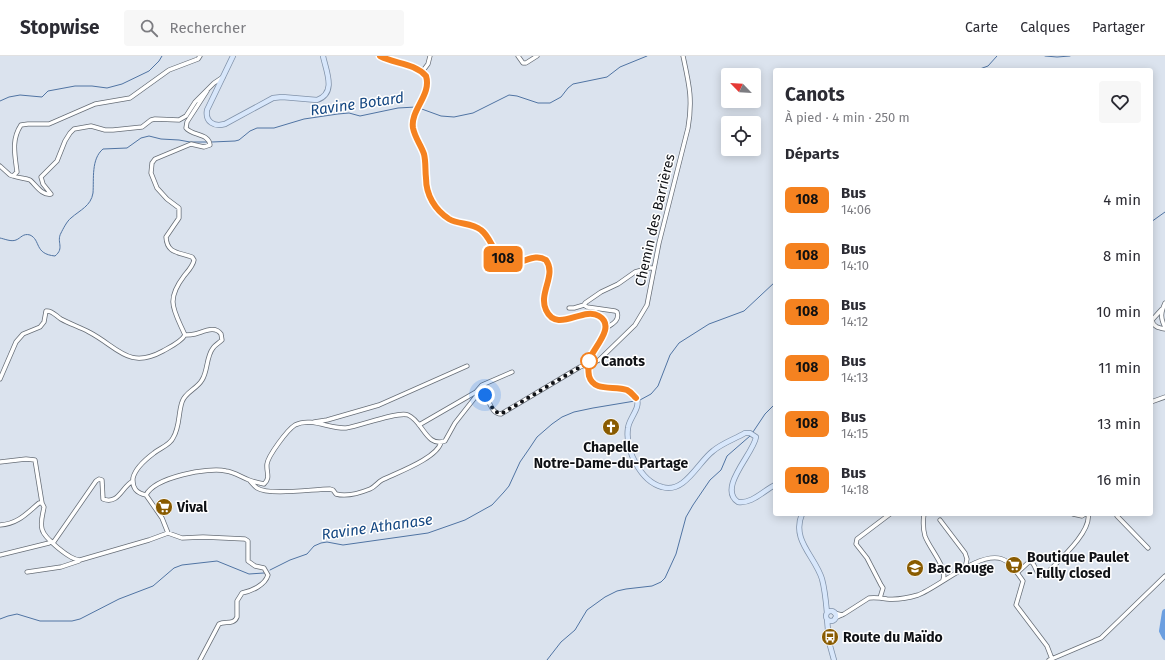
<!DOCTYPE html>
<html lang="fr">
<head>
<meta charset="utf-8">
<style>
	:root { --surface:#fff; --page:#f7f7f7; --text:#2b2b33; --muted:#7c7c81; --line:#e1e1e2 }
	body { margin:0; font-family:"Fira Sans",sans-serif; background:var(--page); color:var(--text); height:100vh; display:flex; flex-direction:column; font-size:15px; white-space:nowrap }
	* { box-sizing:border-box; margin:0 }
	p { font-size:13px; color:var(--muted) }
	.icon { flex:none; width:22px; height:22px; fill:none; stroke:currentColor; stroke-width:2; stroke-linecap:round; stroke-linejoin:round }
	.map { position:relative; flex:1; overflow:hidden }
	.sheet { position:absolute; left:773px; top:12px; width:380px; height:448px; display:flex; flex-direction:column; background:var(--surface); border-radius:4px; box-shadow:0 2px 10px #0003 }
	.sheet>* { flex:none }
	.badge { padding:0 8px; border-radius:6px; font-size:14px; line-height:26px }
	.needle { width:26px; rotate:295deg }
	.buttons { position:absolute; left:721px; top:12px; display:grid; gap:8px }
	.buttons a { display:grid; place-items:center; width:40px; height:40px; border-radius:4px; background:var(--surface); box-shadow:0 2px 10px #0003; font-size:20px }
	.you { position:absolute; width:20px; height:20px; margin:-10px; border:3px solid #fff; border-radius:50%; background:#1a73e8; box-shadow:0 0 0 6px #1a73e833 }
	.map>.badge { position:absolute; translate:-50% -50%; box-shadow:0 0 0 2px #fff }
	h2 { padding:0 12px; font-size:15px; line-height:36px }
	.round { display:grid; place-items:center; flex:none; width:42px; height:42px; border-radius:4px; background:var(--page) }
	.overview { display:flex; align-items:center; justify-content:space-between; height:68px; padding:0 12px }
	h1 { font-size:19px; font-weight:700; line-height:30px }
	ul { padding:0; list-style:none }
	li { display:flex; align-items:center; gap:12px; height:56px; padding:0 12px }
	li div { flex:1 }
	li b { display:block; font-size:15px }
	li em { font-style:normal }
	li .badge { min-width:44px; font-weight:700; text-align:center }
	header { display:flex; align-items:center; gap:24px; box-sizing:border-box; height:56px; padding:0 20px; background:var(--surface); border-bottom:1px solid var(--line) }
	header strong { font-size:19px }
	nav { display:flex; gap:22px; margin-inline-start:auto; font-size:14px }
	.search { width:280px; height:36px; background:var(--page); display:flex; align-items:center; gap:10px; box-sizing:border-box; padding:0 14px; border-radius:4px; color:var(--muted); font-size:15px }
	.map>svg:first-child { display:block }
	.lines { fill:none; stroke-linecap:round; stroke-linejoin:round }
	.stream { stroke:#5074a3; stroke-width:1 }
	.river { stroke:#6c9fe0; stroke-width:6 }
	.minor-casing { stroke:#676e77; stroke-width:5 }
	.major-casing { stroke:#8192a9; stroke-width:6 }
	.minor { stroke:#fff; stroke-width:3.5 }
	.major { stroke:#d8e7fb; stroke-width:4.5 }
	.line-casing { stroke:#fff; stroke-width:9 }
	.line { stroke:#f58220; stroke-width:6 }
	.walk { stroke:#0f1115; stroke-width:4; stroke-dasharray:0 7.2 }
	.stop-dot { fill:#fff; stroke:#f58220; stroke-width:2 }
	.labels { text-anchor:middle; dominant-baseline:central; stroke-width:3; stroke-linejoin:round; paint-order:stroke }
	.street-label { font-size:14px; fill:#0f1115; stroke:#fff }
	.stop-label { font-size:14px; font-weight:bold; fill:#0f1115; stroke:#fff; text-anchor:start }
	.poi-label { font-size:14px; font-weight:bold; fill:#0f1115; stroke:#fff; text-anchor:start }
	.water-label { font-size:15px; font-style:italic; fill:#144782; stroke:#fff }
</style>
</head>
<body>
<header>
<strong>Stopwise</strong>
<div class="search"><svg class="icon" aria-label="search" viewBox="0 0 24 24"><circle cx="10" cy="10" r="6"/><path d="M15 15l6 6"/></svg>Rechercher</div>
<nav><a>Carte</a><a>Calques</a><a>Partager</a></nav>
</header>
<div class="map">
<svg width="1165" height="604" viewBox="0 0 1165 604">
	<rect width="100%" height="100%" fill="#dbe3ee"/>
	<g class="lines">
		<path class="stream" d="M1045 0 1057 1 1070 0
			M977 14 988 10 997 0
			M0 45 9 41 20 39 42 41 48 35 75 30H92L107 32 122 28 149 15 159 5 162 0
			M419 52 441 60 454 61 473 57 509 39 517 40 538 47H550L561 41 568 32 573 28 607 21 620 11 647 0
			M212 86 235 85 239 84 250 75 257 72H274L304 63 338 58 349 57 360 60 398 52 416 51
			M1151 166 1165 156
			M0 182C5 183 11 186 16 184 21 182 23 177 30 179 41 184 34 198 55 200 65 192 56 186 61 177 63 173 67 165 71 162 80 154 91 150 93 137 94 123 91 103 103 93L127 92 141 82 149 80 161 83 179 84 190 86H209
			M640 344 651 338 658 330 670 299 679 287 709 268 744 255 775 226
			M753 376 765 358 775 348
			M270 514 290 504 307 498 314 490 321 487 327 486 343 489 428 477 465 464 492 449 504 436 509 430 520 406 529 393 537 381 552 368 562 361 574 356 593 352 635 345
			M0 563 8 560 17 558 40 565H72L80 563 119 543 153 530 174 512 182 509 217 505 249 518 264 517
			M547 604 561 586 575 574 587 554 605 541 617 535 626 533 652 530 661 526 665 522 676 498 686 461 693 449 710 424 721 414 727 400 750 380"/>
		<path class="river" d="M1165 556 1162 575 1165 581"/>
		<g class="minor-casing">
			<path id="minor" d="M518 0 523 7H526L537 0
				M422 16 428 8 430 0
				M0 110 10 119 13 120 17 116C15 99 11 84 21 69L28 68H49L95 48 130 42 169 14 198 3 200 0
				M13 120C18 122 25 122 30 124 36 129 42 140 51 138L43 128 41 121 57 105 65 85 70 77 74 73 91 70 105 74H113L142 71 151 64 155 63 179 64 186 60 195 46 214 27 223 21
				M1165 247C1161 256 1160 262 1165 271
				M569 252H574L584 249
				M1162 253 1152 264C1153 271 1159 272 1165 273
				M606 272C612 268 620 265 617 256L615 255 587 251 584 249 585 247 601 236 618 228 635 216 649 212H654
				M589 306 593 307 599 304 635 269 647 249 659 187 688 72C693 43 689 28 683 0
				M0 323 16 286 23 278 40 271 44 266 46 255C52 254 56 260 61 263 70 268 80 271 89 276 118 291 128 314 163 295 170 291 181 286 185 279
				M1151 346 1165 341
				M314 366 327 364 379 349 467 310
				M419 369 476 336 482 329 512 316
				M0 406 26 403 35 404 42 447
				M250 425C252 427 254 430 257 432 269 440 314 433 330 433L333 434 336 438C346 441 360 437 370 433 375 431 378 426 382 424 396 417 438 402 441 386
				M146 439C137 437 132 433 133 422 135 413 146 403 154 397 160 392 170 389 173 382 180 371 178 358 182 346 185 336 197 333 202 324 208 315 206 301 213 292 215 289 219 287 222 284L221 278C215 269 203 276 195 278 191 279 188 279 185 279 174 254 165 245 184 220 188 215 193 210 194 204L192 201C179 196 167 198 166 181L179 162V152L167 143 157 132 151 117 152 107 155 103 191 88 204 91 210 89C209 77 192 80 186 72L187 66 207 35
				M146 439C155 421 208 411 226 415 234 416 241 421 249 424 254 426 259 427 264 428 271 422 266 416 267 408 268 400 287 374 295 369 311 361 330 373 346 372 360 370 398 355 408 359 423 365 426 392 445 385L455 367 477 339 481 337C491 342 489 357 501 358L580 311 588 308
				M146 439 162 462 168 477
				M924 458C923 465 923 473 925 480 929 492 948 512 943 524
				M1073 458 1082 460 1085 458
				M1117 460 1148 492
				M940 464 965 497 967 503 965 512
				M0 469C18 468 27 457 39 447H42L44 451C43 458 40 465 42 473 44 482 70 504 80 504L149 484 168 477
				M168 477 182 482 203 481 245 483 248 485V505L255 510 264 512 268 519C265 529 252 535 242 537L237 545V561C234 569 225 565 219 568L200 604
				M53 487 96 425 99 423 102 424 103 443C119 449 122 430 133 425
				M0 499 49 487 51 485
				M27 516 61 511 79 505
				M1017 517 1030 505C1037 508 1035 522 1045 519 1057 506 1092 476 1088 458
				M880 542 883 532 881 529 867 502 856 488 857 483 890 458
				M834 557 842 559
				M835 562 844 558 869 542C875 541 881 542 887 543 898 544 908 542 918 539 939 531 979 495 1002 503 1011 506 1017 517 1023 525L1016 549 1047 590 1052 603
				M1049 604 1101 582 1165 520"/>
		</g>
		<g class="major-casing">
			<path id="major" d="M233 0 207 54C205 66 214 71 225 68L273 42 282 41 317 44C337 37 326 15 323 0
				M380 0C395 8 414 7 426 20 431 37 416 50 413 66 412 78 420 87 424 98 428 110 424 124 428 137 430 144 436 151 442 157 456 170 470 164 482 175 492 184 495 203 510 206 524 209 547 188 550 214 549 224 543 234 543 244 544 250 546 256 550 260 566 273 592 246 603 264 615 283 575 302 592 326 601 338 627 326 636 341 642 351 629 362 628 372 625 393 640 425 662 431 685 438 698 406 713 395 722 387 735 383 745 377H750L756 381C754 397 717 432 738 446 752 448 763 435 775 429
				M802 458C791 484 815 500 822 523 825 534 826 546 827 557
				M826 560a5 5 0 1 1 10 0a5 5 0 1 1-10 0Z
				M827 563 829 586 834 604"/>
		</g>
		<use href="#minor" class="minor"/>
		<use href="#major" class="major"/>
	</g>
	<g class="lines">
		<g class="line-casing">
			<path id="line" d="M380 0C395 8 414 7 426 20 432 39 410 54 413 72 415 82 421 89 424 98 426 106 425 114 426 122 426 139 435 154 449 163 459 169 471 166 481 174 492 182 493 200 508 206 522 210 533 196 546 204 557 219 538 237 546 254 557 278 583 250 599 260 616 270 595 290 590 302 588 308 588 314 589 320 594 337 615 329 627 334 631 336 633 339 636 342"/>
		</g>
		<use href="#line" class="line"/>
		<path class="walk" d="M485 339 494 355 501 358 580 311 588 308 589 305"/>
	</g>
	<defs>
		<g id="church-disc" transform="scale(0.9)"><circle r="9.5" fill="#895b00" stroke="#fff"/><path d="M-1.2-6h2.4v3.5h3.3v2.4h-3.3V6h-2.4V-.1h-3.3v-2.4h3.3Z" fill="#fff"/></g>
		<g id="supermarket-disc" transform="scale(0.9)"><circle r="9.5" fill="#895b00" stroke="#fff"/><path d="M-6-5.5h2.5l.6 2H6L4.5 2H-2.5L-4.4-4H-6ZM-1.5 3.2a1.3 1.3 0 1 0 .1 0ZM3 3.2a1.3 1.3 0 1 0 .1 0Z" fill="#fff"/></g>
		<g id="school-disc" transform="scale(0.9)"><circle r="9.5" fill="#895b00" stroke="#fff"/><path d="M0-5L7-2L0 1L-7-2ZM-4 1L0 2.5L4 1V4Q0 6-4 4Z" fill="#fff"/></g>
		<g id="bus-disc" transform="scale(0.9)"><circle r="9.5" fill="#895b00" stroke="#fff"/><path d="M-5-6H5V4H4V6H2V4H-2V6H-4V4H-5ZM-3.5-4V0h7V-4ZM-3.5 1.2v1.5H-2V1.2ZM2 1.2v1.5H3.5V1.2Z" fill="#fff"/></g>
	</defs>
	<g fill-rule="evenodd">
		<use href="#church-disc" x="611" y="371"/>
		<use href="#supermarket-disc" x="164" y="451"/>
		<use href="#supermarket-disc" x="1014" y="509"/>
		<use href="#school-disc" x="915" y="512"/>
		<use href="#bus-disc" x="830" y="581"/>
	</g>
	<circle class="stop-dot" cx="589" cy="305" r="8"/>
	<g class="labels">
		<g class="street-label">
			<text transform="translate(655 164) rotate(-77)">Chemin des Barrières</text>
		</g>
		<g class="stop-label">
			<text x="601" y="305">Canots</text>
		</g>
		<g class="poi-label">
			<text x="611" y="391" text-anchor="middle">Chapelle<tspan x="611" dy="16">Notre-Dame-du-Partage</tspan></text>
			<text x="177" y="451">Vival</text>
			<text x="1027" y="501">Boutique Paulet<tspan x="1027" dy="16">- Fully closed</tspan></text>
			<text x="928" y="512">Bac Rouge</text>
			<text x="843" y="581">Route du Maïdo</text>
		</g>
		<g class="water-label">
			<text transform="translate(357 48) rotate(-8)">Ravine Botard</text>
			<text transform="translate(377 471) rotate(-8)">Ravine Athanase</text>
		</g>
	</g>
</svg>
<div class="buttons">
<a><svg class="needle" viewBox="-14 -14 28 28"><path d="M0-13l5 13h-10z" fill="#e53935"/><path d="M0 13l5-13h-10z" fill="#7c7c81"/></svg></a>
<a><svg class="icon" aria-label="locate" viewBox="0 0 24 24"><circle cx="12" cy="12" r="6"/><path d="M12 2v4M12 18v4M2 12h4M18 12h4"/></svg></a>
</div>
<div class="you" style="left:485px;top:339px"></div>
<b class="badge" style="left:503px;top:203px;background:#f58220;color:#111">108</b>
<section class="sheet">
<div class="overview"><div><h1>Canots</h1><p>À pied · 4 min · 250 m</p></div><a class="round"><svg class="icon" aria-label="heart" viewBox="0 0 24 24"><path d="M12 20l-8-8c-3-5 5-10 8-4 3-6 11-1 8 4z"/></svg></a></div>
<h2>Départs</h2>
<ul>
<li><span class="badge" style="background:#f58220;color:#111">108</span><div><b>Bus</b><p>14:06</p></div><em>4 min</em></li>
<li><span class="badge" style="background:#f58220;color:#111">108</span><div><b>Bus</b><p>14:10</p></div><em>8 min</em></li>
<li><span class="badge" style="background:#f58220;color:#111">108</span><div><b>Bus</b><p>14:12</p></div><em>10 min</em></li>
<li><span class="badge" style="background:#f58220;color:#111">108</span><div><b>Bus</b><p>14:13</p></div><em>11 min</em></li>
<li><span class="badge" style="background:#f58220;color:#111">108</span><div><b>Bus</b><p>14:15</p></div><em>13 min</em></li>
<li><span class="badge" style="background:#f58220;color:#111">108</span><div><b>Bus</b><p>14:18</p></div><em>16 min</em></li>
</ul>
</section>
</div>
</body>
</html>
